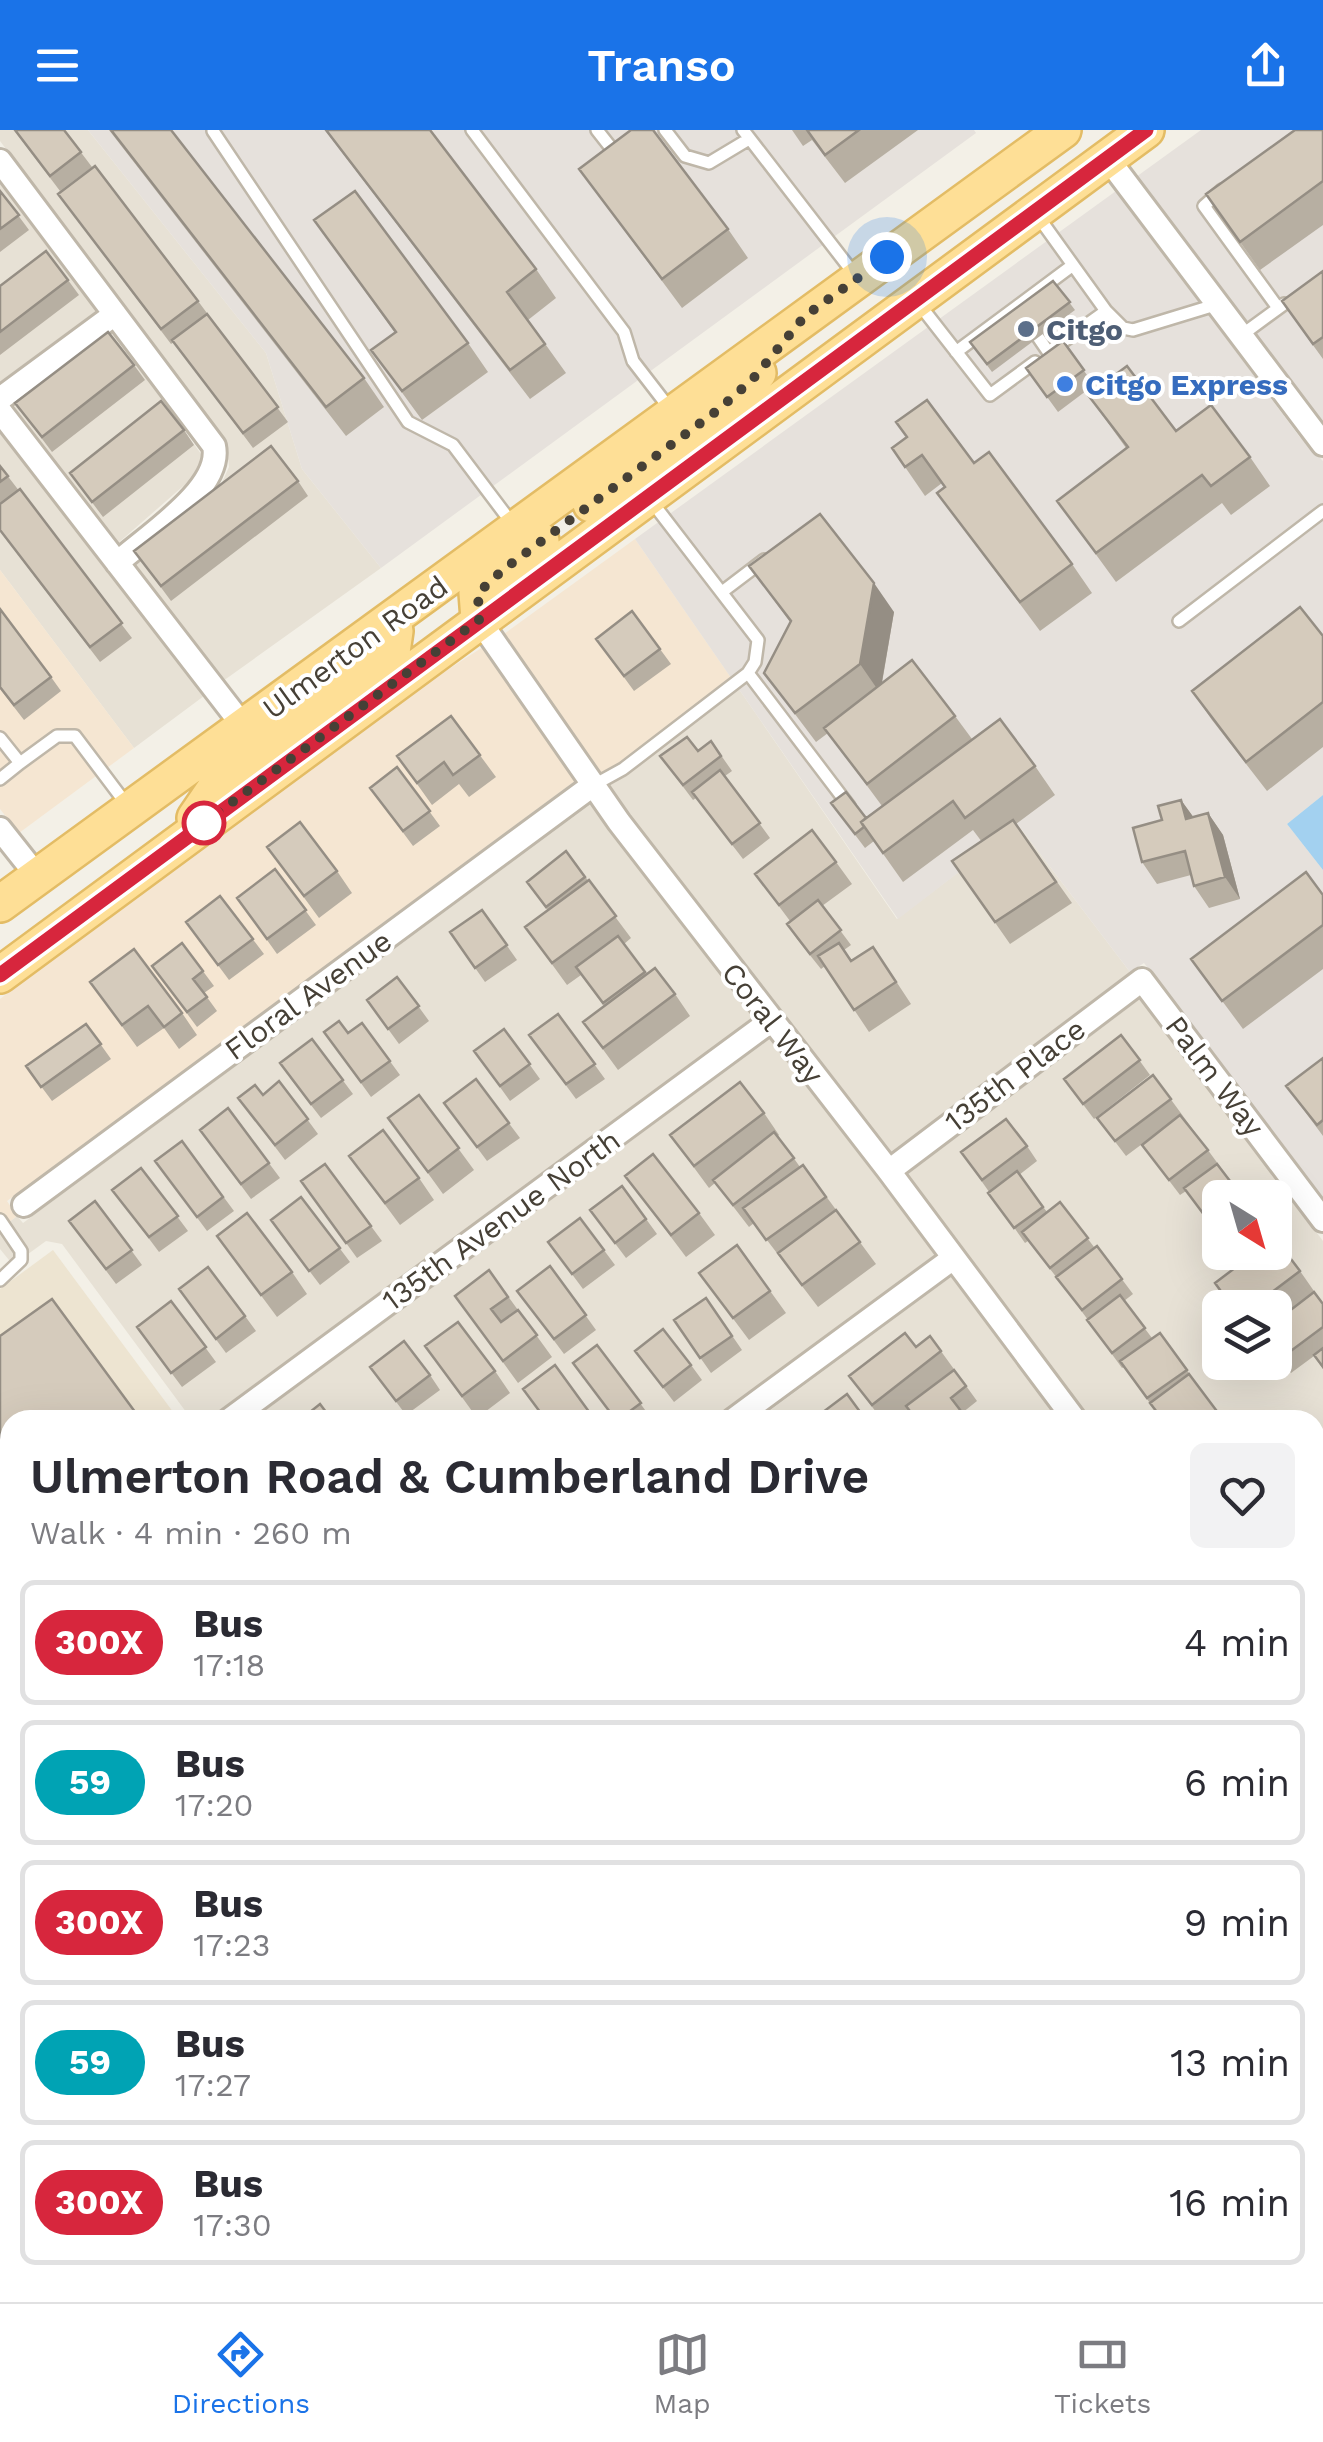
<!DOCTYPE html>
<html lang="en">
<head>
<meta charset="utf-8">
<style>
	:root { --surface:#fff; --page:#f2f2f3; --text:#2b2b33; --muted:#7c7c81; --line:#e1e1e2; --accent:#1a73e8 }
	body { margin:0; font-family:"Work Sans",sans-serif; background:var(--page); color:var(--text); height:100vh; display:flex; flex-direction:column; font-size:38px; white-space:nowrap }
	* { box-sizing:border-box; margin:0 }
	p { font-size:32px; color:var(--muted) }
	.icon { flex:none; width:55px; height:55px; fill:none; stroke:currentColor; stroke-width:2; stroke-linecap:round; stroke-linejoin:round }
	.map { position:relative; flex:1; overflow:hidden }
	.sheet { position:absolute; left:0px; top:1280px; width:1325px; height:892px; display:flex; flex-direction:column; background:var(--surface); border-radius:30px 30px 0 0; box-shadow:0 10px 40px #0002 }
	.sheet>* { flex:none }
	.badge { padding:0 20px; border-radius:32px; font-size:35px; line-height:65px }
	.needle { width:65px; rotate:143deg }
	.buttons { position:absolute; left:1202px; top:1050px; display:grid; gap:20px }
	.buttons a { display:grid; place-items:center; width:90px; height:90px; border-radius:15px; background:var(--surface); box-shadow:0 10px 40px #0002; font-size:50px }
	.you { position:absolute; width:50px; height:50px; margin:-25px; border:8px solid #fff; border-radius:50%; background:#1a73e8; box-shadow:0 0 0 15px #1a73e833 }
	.map>.badge { position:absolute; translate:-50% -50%; box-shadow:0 0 0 5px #fff }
	.round { display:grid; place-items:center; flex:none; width:105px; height:105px; border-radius:15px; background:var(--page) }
	.headline { display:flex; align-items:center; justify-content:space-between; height:170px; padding:0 30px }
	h1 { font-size:48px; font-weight:600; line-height:75px }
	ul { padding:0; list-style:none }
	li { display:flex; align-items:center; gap:30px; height:125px; margin:0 20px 15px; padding:0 10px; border:5px solid var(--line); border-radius:15px }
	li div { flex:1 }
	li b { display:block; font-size:38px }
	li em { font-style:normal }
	li .badge { min-width:110px; font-weight:700; text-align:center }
	header { display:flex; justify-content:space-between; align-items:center; height:130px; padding:0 30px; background:var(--accent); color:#fff; font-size:45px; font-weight:600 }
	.tabs { display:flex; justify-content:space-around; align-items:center; height:140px; border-top:2px solid var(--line); background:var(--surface); font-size:28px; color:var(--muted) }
	.tabs a { display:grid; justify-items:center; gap:5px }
	.tabs .active { color:var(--accent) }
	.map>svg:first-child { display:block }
	.residential { fill:#e7e1d5; fill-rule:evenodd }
	.commercial { fill:#f5e6d2 }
	.industrial { fill:#e6e1dc }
	.education { fill:#ede4d1 }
	.water { fill:#a3d1f0 }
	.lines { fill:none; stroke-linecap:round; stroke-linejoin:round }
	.service-casing { stroke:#bfb7a9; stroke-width:16 }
	.minor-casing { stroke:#bfb7a9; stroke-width:28 }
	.primary-casing { stroke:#e3bc65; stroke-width:40 }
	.service { stroke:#fff; stroke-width:11 }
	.minor { stroke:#fff; stroke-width:22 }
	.primary { stroke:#fedf96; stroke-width:35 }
	.wall { fill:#b7afa2 }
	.shaded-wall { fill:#958e84 }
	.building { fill:#d5cbbc; stroke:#958e84; stroke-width:2.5 }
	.line-casing { stroke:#fff; stroke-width:22 }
	.line { stroke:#d7263d; stroke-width:15 }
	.walk { stroke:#464036; stroke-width:10; stroke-dasharray:0 18 }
	.service-dot { fill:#5c6f8a; stroke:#fff; stroke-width:4 }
	.shop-dot { fill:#3f7fe0; stroke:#fff; stroke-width:4 }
	.stop-dot { fill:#fff; stroke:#d7263d; stroke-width:5 }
	.labels { text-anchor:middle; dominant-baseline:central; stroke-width:8; stroke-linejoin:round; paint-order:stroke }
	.service-label { font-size:30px; font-weight:bold; fill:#4e5e75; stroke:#fff; text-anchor:start }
	.shop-label { font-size:30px; font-weight:bold; fill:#366cbe; stroke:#fff; text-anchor:start }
	.street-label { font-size:30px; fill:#464036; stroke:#fff }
</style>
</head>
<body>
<header><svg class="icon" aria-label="menu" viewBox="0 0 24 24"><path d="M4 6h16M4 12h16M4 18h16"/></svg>Transo<svg class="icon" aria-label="share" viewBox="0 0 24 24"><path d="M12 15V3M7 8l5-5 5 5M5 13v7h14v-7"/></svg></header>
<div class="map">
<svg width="1323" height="2172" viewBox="0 0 1323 2172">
	<rect width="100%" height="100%" fill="#f3f0e7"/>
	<path class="residential" d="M0 0H88L266 223 302 339 381 438 223 551 134 436 219 359 229 337 227 314 0 11Z
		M0 51 97 180 0 252Z
		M113 202 204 328 197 344 117 414 12 277Z
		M0 302 204 566 134 618 0 440Z
		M734 552 897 789 1019 696 1130 842 891 1023 741 834 605 651Z
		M591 674 754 887 206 1290H192L62 1114 46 1111 13 1135 0 1119V1099L17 1086 23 1093Z
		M1141 868 1323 1111V1584L1318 1588 1315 1290H1090L907 1045ZM1220 1068H1275V1122H1220ZM1220 1178H1275V1232H1220Z
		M771 908 935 1125 711 1290H252Z
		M951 1147 1060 1290H757Z
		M1315 1625 1323 1636V1956L1315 1962Z
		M816 2163H1039L1025 2172H824Z"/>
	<path class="commercial" d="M635 409 734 552 605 651 504 504Z
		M0 440 134 618 19 703 0 679Z
		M483 517 575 651 7 1071 17 1086 0 1099V869L351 602Z
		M10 1697V2160L0 2147V1705Z
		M816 2162 824 2172H19L12 2163Z"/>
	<path class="industrial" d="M88 0H974L976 3 381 438 302 339 266 223Z
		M1201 0H1323V296L1136 47Z
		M1116 61 1299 306 1323 331V665L1287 694 1323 740V1070L1144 833 1130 842 1019 696 898 789 635 409Z"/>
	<path class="education" d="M53 1120 179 1290H10V1683L0 1690V1159Z"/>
	<path class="water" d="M1323 665V740L1287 694Z"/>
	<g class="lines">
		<g class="service-casing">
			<path id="service" d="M472 0 624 202 633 231 670 279
				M597 0 619 28
				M665 0 685 26 709 33 749 9
				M743 0 855 145
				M213 1 408 292 453 315 514 396
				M1222 60 1204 76 1278 178
				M1037 85 1106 181 1054 218
				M919 174 990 265 1035 232
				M1106 181 1123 198 1133 200 1215 175
				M1038 207 1049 223
				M1239 207 1284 174
				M956 222 1073 135
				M652 372 758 510 755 532 748 543 849 676
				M722 462 764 430
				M1179 491 1323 381
				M0 608 20 633 0 649
				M20 633 57 606H75L127 675
				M594 655 623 639 748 543
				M0 1090 21 1121V1130L0 1150
				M0 2077 7 2088 0 2103
				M0 2171 13 2162"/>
		</g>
		<g class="minor-casing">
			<path id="minor" d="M1108 29 1323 314
				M0 31 214 316C223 358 147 406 117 433
				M0 269 115 184
				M0 281 244 597
				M479 490 619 692 889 1041 1075 1290
				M0 699 38 747
				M889 1041 1142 850 1323 1090
				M24 1075 593 655
				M229 1290 772 890
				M733 1290 952 1129
				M1315 1604 1323 1615
				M1315 1979 1323 1974
				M1049 2172 1062 2162"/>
		</g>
		<g class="primary-casing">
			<path id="primary" d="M591 374 718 280 758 243
				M479 489 477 463 541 411
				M195 688 221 650 392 522 395 501 389 492
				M0 774 1063 0
				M0 845 1146 0"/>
		</g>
		<use href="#service" class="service"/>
		<use href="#minor" class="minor"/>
		<use href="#primary" class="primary"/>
	</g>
	<path class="wall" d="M14 0H64L92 37 60 61Z
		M109 0H171L364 248 384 277 346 306Z
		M325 0 536 139 556 168 528 190 566 243 530 269Z
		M792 0H918L845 53 812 10 803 16Z
		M1323 0V95L1260 140 1206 64Z
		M579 39 728 99 748 128 682 178Z
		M0 61 29 100 0 122Z
		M69 79 198 171 288 292 253 318 174 212 171 214Z
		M314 90 468 213 488 242 422 290 371 220 395 203Z
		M1323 141V229L1302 200Z
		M68 150 79 165 0 225V156Z
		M1053 151 1075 180 992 242 970 212Z
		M1063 211 1094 255 1058 282 1026 238Z
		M134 235 145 250 52 322 15 273Z
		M1088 265 1176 301 1250 327 1270 356 1231 385 1222 373 1116 452 1057 371 1126 318Z
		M184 300 194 315 103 387 70 343Z
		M892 318 974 333 1072 434 1092 463 1040 501 937 363 945 357 942 353 925 366Z
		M0 336 132 508 100 532 0 401Z
		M298 351 308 366 171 471 134 421Z
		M749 436 894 482 882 553 955 586 972 609 1035 636 1055 665 1016 694 1072 773 1010 814 952 731 982 712 973 700 903 752 874 711 865 718 831 673 866 688 882 676 828 603 816 612 764 543 790 492Z
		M632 481 671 534 634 561 596 509Z
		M1323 506V617L1267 661 1212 590 1192 561Z
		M51 547 61 561 24 590 0 559Z
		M451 586 496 647 469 667 459 654 432 675 397 626Z
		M711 611 732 641 725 646 770 708 743 729 696 668 693 670 660 626 698 621Z
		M397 637 440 696 413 716 370 658Z
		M1181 670 1193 687 1208 683 1223 705 1240 769 1209 778 1194 756 1191 745 1157 754 1142 732 1162 690Z
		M267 717 337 741 352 763 319 788Z
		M566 721 631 808 624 814 646 844 675 864 690 886 618 940 583 892 604 876 581 845 567 855 525 797 548 781 527 752Z
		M836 732 852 754 822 776 851 815 844 820 852 831 888 839 911 874 869 902 825 836 821 839 797 809 787 794 790 791 755 744Z
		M275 739 316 795 277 824 237 768Z
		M1323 765V839L1243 899 1191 829Z
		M220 766 264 824 229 850 186 792Z
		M482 780 517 830 485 852 450 802Z
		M182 813 214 856 204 863 217 881 197 897 152 836Z
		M397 847 429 891 399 914 367 870Z
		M90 852 182 883 197 905 179 919 164 898 137 917Z
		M558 884 605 949 576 969 529 905Z
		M362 893 400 945 371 967 324 902 348 903Z
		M86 894 111 929 52 971 26 936Z
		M504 899 540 949 510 971 474 921Z
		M1121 905 1150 945 1094 989 1064 949Z
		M312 909 353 964 321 988 290 948Z
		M1323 928V1006L1286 956Z
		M1153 945 1243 1068H1220V1107L1186 1061 1180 1065 1142 1015 1173 991 1126 1026 1097 988Z
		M476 949 520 1008 487 1031 444 973Z
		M279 951 318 1004 285 1030 238 968 263 965Z
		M419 965 474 1040 443 1064 388 988Z
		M228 978 280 1048 251 1069 200 1000Z
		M764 983 779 1005 778 1006 800 1037 803 1035 876 1134 818 1177 754 1093 749 1097 715 1053 709 1058 670 1005Z
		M182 1011 234 1081 207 1101 155 1031Z
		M1027 1016 1037 1031 1019 1045 1047 1082 1060 1072 1094 1117 1097 1116 1133 1164 1124 1171 1152 1208 1160 1203 1223 1290H1162L1124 1237 1122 1238 1098 1205 1088 1190 1061 1153 1028 1111 1025 1113 961 1022Z
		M349 1026 419 1048 434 1070 400 1095Z
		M325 1034 382 1111 357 1128 301 1051Z
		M141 1038 188 1101 159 1122 123 1074Z
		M625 1046 699 1083 715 1105 686 1127Z
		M622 1056 657 1104 626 1128 590 1080Z
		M301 1067 350 1132 320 1155 271 1090Z
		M95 1071 142 1135 116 1154 69 1091Z
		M580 1088 615 1135 583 1159 548 1112Z
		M217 1106 292 1142 307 1164 277 1187Z
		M737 1115 786 1183 749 1210 699 1143Z
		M1231 1122H1253L1239 1133Z
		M550 1136 596 1200 564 1224 517 1161Z
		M489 1140 552 1227 518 1253 455 1166Z
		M1300 1141 1323 1174V1239L1314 1226 1291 1243 1275 1223V1178H1232L1215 1153Z
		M179 1159 245 1186 256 1201 226 1223Z
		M706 1168 742 1220 711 1243 674 1190Z
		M171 1171 216 1232 182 1257 137 1197Z
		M0 1206 10 1290V1561L5 1553 0 1557Z
		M930 1206 977 1271 962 1283 967 1290H916L909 1280 896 1290H882L849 1246 916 1217Z
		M597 1215 651 1288 648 1290H615Z
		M425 1216 495 1241 510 1263 477 1288Z
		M635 1221 691 1235 702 1250 674 1272Z
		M370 1237 430 1245 440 1260 406 1285Z
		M1315 1379 1323 1390V1412L1315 1418Z
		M10 1642V1933L0 1941V1650Z
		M1315 1723 1323 1734V1752L1315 1758Z
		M317 2162H456L443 2172H304Z
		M458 2162H508L494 2172H465Z
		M521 2162H686L673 2172H508Z
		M931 2162H974L962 2172H938Z"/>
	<path class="shaded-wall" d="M874 453 894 482 880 563 860 534Z
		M1181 670 1197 692 1186 689Z
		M1208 683 1223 705 1240 769 1225 747Z"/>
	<path class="building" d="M15 0H64L81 22 50 46Z
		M111 0H171L364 248 326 277Z
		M326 0H430L536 139 507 162 545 214 510 240Z
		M631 0H653L728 99 662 149 579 39Z
		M807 0H859L825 25Z
		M1295 0H1323V51L1240 112 1206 64Z
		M95 36 198 171 161 199 58 64Z
		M0 61 19 85 0 99Z
		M355 61 468 213 402 261 371 220 396 202 314 90Z
		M46 121 68 150 0 202V156Z
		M1323 141V207L1313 214 1282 171Z
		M1053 151 1070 172 987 234 970 212Z
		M207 184 278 277 243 303 172 210Z
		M108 202 134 235 42 307 15 273Z
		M1063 211 1084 240 1047 267 1026 238Z
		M1127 236 1176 301 1211 275 1250 327 1211 356 1202 345 1096 423 1057 371 1128 317 1088 265Z
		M927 270 974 333 989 322 1072 434 1020 472 937 363 945 357 922 325 905 337 892 318 907 307 896 292Z
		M161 271 184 300 92 372 70 343Z
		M271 316 298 351 161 456 134 421Z
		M0 336 8 346 0 352Z
		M20 359 122 493 90 517 0 400V374Z
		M820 384 874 453 860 534 795 583 764 543 791 491 749 436Z
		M1300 477 1323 506V572L1246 632 1192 561Z
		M0 479 51 547 14 575 0 557Z
		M632 481 660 519 624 546 596 509Z
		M912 530 955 586 867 654 824 598Z
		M451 586 480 625 453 645 444 632 417 653 397 626Z
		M1000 589 1035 636 965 688 953 671 883 723 861 692Z
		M687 607 698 621 711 611 721 626 683 655 660 626Z
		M397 637 430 681 403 701 370 658Z
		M720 640 760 693 732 714 692 662Z
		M846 662 866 688 861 692 864 697 855 704 831 673Z
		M1181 670 1186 689 1208 683 1225 747 1194 756 1185 721 1142 732 1133 698 1162 690 1158 676Z
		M1013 690 1056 752 995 792 952 731Z
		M300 692 337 741 304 766 267 717Z
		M812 700 836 732 779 775 755 744Z
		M566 721 585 747 546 777 527 752Z
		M275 739 306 780 267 809 237 768Z
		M1306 742 1323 765V795L1222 871 1191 829Z
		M589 750 616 786 552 833 525 797Z
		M220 766 253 809 218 835 186 792Z
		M818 770 841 800 810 824 787 794Z
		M482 780 507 815 475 838 450 802Z
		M618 806 645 842 603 873 576 837Z
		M182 813 203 841 193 849 207 867 187 882 152 836Z
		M839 813 851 831 873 817 896 852 854 880 818 826Z
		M134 819 182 883 164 897 148 876 122 895 90 852Z
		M655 838 675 864 603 918 583 892Z
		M397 847 419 876 388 899 367 870Z
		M558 884 595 934 566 954 529 905Z
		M339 891 348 903 362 893 390 931 361 952 324 902Z
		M86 894 101 914 41 957 26 936Z
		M504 899 530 934 500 956 474 921Z
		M1121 905 1140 930 1083 974 1064 949Z
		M312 909 343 950 311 974 280 933Z
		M1323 928V990L1317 995 1286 956Z
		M1153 945 1171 969 1115 1011 1097 988Z
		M476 949 509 993 477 1017 444 973Z
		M279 951 308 989 275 1015 238 968 255 955 263 965Z
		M740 952 764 983 694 1036 670 1005Z
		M419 965 459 1018 428 1042 388 988Z
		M228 978 269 1033 241 1054 200 1000Z
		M1180 985 1208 1020 1169 1050 1142 1015Z
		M1006 989 1027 1016 982 1050 961 1022Z
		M383 1000 419 1048 385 1073 349 1026Z
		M774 1002 794 1028 733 1075 713 1050Z
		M182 1011 223 1067 197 1087 155 1031Z
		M653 1024 699 1083 671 1105 625 1046Z
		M325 1034 371 1096 346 1113 301 1051Z
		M1217 1034 1243 1068H1220V1106L1184 1058Z
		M803 1035 826 1067 766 1110 743 1078Z
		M141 1038 178 1086 149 1107 112 1060Z
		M1017 1041 1043 1077 1014 1098 988 1063Z
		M622 1056 646 1089 615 1113 590 1080Z
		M301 1067 340 1118 309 1141 271 1090Z
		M95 1071 132 1120 106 1139 69 1091Z
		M1060 1072 1088 1108 1050 1138 1022 1102Z
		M836 1080 860 1112 802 1155 778 1123Z
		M247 1083 292 1142 261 1165 217 1106Z
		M580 1088 604 1120 572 1144 548 1112Z
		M1275 1108 1300 1141 1251 1178H1233L1215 1153 1256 1122H1275Z
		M737 1115 770 1161 733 1188 699 1143Z
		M1097 1116 1122 1149 1082 1180 1056 1147Z
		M550 1136 586 1185 554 1209 517 1161Z
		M208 1137 245 1186 216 1209 179 1159Z
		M489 1140 508 1167 491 1179 501 1192 518 1180 537 1205 503 1231 455 1166Z
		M1314 1162 1323 1174V1197L1280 1229 1275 1222V1192Z
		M1120 1165 1145 1198 1112 1223 1087 1190Z
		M706 1168 732 1206 700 1228 674 1190Z
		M52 1169 141 1290H10V1516L0 1523V1206Z
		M171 1171 206 1217 171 1243 137 1197Z
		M458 1192 495 1241 462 1266 425 1216Z
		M663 1199 691 1235 663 1257 635 1221Z
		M905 1203 916 1217 930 1206 941 1221 872 1275 849 1246Z
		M1160 1203 1187 1240 1147 1268 1120 1231Z
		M404 1211 430 1245 396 1271 370 1237Z
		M597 1215 641 1273 618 1290H616L573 1233Z
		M1323 1218V1237L1314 1225Z
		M555 1235 595 1290H546L523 1259Z
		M954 1240 966 1256 951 1268 964 1285 958 1290H917L906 1276Z
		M1189 1244 1216 1280 1203 1290H1163L1150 1273Z
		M847 1264 866 1290H816L815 1288Z
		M320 1274 332 1290H300Z
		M1236 1282 1242 1290H1225Z
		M1315 1379 1323 1389 1315 1395Z
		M1323 1472V1499L1315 1488V1478Z
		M10 1529V1560L0 1546V1537Z
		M10 1642V1709L0 1716V1650Z
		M10 1752V1817L0 1824V1759Z
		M1323 1778V1825L1315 1815V1804L1322 1798 1315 1788V1784Z
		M10 1834V1900L0 1908V1841Z
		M10 1952V2031L0 2018V1959Z
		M144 2162H233L240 2172H132Z
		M317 2162H431L437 2172H304Z
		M521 2162H626L613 2172H508Z
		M746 2162H812L819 2172H753Z
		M886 2162H908L916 2172H874Z
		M931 2162H944L936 2169Z"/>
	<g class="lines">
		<g class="line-casing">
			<path id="line" d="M0 845 1146 0"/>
		</g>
		<use href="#line" class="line"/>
		<path class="walk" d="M204 693 479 490 478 463 504 439 718 280 752 250 805 186 887 127"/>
	</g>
	<circle class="service-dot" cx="1026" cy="199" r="10"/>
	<circle class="shop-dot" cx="1065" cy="254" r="10"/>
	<circle class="stop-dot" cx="204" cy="693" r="20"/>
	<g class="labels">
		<g class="service-label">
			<text x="1046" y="199">Citgo</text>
		</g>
		<g class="shop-label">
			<text x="1085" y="254">Citgo Express</text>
		</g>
		<g class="street-label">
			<text transform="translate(355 517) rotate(-36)">Ulmerton Road</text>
			<text transform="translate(308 865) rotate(-36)">Floral Avenue</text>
			<text transform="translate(773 893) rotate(52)">Coral Way</text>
			<text transform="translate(1015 945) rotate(-37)">135th Place</text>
			<text transform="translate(1215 946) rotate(53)">Palm Way</text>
			<text transform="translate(501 1090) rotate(-36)">135th Avenue North</text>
		</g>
	</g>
</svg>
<div class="buttons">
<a><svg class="needle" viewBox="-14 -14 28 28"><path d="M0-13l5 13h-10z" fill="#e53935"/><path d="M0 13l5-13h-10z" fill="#7c7c81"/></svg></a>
<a><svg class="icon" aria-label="layers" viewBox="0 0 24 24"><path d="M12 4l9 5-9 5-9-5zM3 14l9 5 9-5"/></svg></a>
</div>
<div class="you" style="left:887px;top:127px"></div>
<section class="sheet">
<div class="headline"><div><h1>Ulmerton Road &amp; Cumberland Drive</h1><p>Walk · 4 min · 260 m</p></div><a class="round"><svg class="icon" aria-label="heart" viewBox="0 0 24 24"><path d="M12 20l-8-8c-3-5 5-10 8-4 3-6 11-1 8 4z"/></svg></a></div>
<ul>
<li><span class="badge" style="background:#d7263d;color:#fff">300X</span><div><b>Bus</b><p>17:18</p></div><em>4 min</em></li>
<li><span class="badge" style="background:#00a3b4;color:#fff">59</span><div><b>Bus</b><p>17:20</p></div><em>6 min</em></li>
<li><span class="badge" style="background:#d7263d;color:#fff">300X</span><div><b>Bus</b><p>17:23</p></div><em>9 min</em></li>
<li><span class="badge" style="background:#00a3b4;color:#fff">59</span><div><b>Bus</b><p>17:27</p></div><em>13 min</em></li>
<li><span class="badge" style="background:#d7263d;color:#fff">300X</span><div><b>Bus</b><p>17:30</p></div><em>16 min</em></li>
</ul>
</section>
</div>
<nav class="tabs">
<a class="active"><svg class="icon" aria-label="directions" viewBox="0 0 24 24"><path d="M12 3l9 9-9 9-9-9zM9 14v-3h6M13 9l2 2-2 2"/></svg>Directions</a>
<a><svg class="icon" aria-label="map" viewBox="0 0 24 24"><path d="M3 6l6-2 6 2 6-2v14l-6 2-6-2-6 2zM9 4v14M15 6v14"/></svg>Map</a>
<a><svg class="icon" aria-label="tickets" viewBox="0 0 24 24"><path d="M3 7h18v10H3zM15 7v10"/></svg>Tickets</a>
</nav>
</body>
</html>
